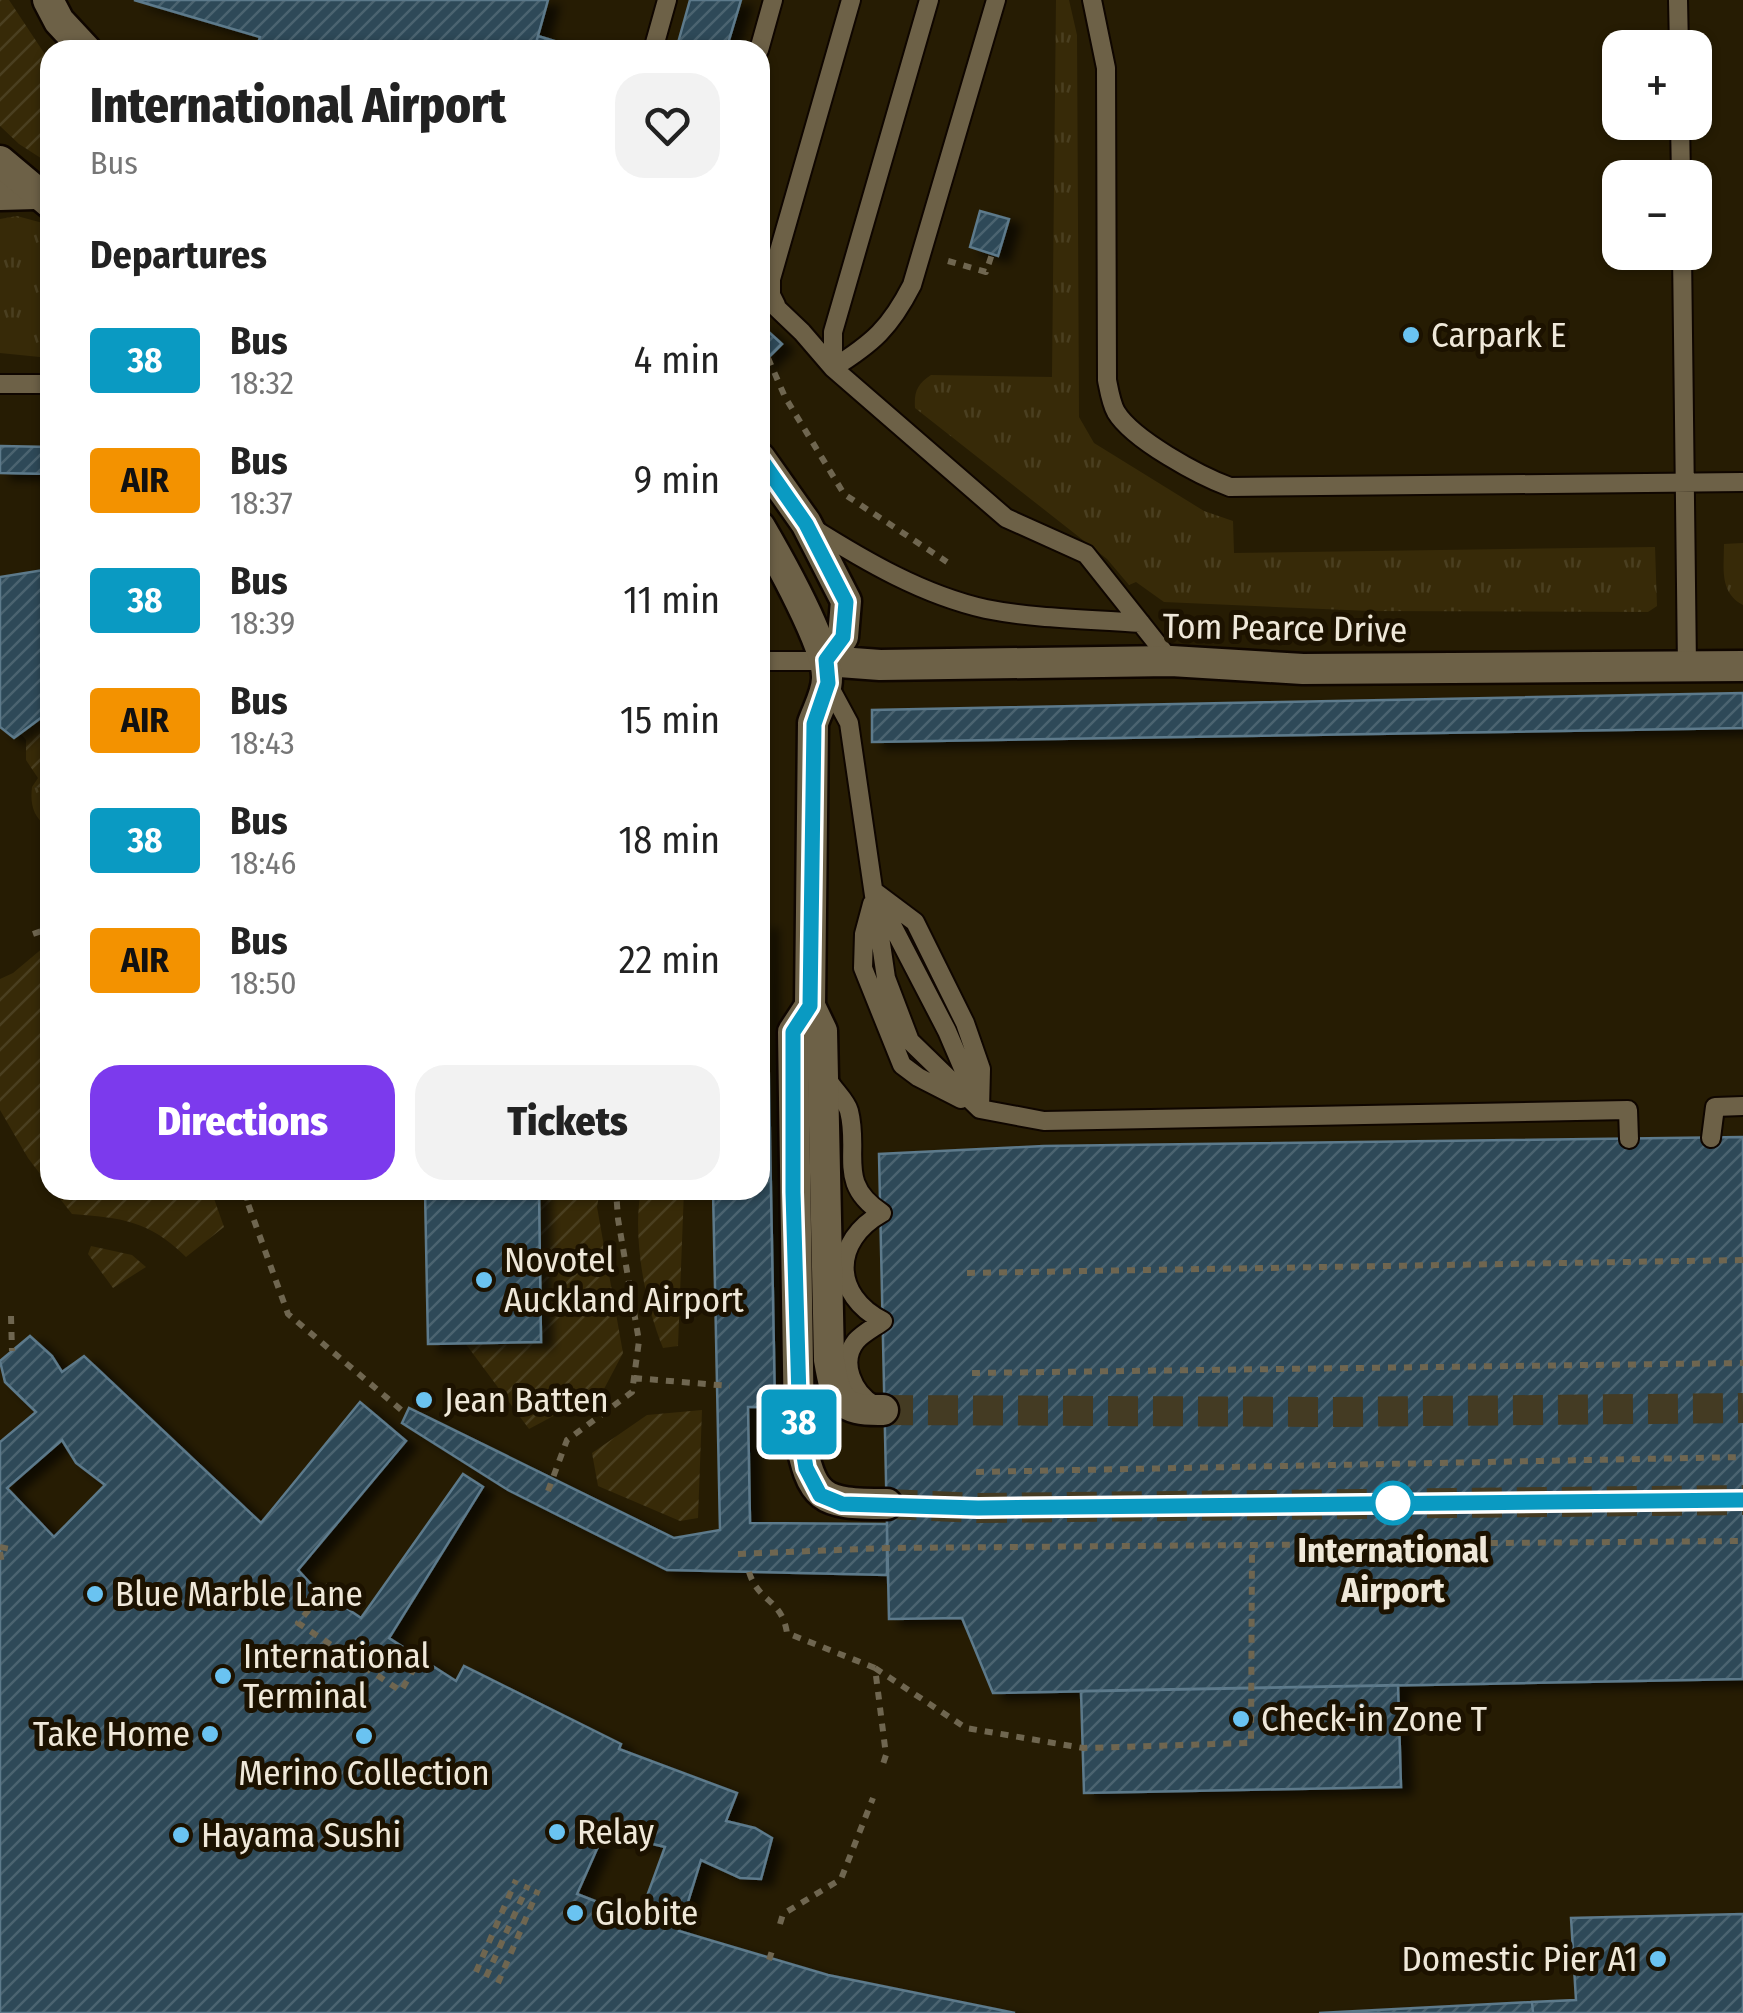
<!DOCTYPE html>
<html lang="en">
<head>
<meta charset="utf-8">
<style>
	:root { --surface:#fff; --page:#f2f2f2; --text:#222; --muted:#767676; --accent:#7c3aed }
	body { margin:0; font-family:"Fira Sans Condensed",sans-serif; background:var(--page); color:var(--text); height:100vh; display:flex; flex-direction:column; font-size:38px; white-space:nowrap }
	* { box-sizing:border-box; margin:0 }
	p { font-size:32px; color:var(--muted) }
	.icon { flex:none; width:55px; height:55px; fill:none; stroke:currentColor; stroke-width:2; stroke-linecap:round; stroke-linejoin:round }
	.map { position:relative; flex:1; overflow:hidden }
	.details { position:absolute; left:40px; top:40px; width:730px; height:1160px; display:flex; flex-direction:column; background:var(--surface); border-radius:30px; box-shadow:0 2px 8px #0004 }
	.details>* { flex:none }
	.badge { padding:0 20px; border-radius:8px; font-size:35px; line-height:65px }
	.controls { position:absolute; left:1602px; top:30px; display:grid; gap:20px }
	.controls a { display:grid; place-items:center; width:110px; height:110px; border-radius:20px; background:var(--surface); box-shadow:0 2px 8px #0004; font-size:50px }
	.map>.badge { position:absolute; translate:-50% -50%; box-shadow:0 0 0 5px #fff }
	h2 { padding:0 50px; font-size:38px; line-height:90px }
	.round { display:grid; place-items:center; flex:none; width:105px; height:105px; border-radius:30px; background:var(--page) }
	.overview { display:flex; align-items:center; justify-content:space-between; height:170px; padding:0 50px }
	h1 { font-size:48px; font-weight:800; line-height:75px }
	.button { display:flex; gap:20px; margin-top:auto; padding:20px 50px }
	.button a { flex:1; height:115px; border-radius:30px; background:var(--accent); color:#fff; font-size:40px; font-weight:800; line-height:115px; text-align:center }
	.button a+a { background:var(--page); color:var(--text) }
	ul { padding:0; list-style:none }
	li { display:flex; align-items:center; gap:30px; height:120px; padding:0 50px }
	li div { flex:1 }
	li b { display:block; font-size:38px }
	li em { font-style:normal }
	li .badge { min-width:110px; font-weight:700; text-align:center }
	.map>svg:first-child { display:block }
	.grass { fill:url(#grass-tufts) }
	.garden { fill:url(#garden-furrows) }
	.building { fill:url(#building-hatch); stroke:#5d7a8b; stroke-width:2.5; fill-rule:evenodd; filter:url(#shadow) }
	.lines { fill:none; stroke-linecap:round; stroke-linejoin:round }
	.street-tunnel { stroke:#443b23; stroke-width:30; stroke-dasharray:30 15; stroke-linecap:butt }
	.secondary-tunnel { stroke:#443b23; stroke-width:30; stroke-dasharray:30 15; stroke-linecap:butt }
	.lane-casing { stroke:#0f0600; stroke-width:22 }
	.street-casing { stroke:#0f0600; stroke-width:35 }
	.secondary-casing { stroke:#0f0600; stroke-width:35 }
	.path { stroke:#6f6650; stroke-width:6; stroke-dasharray:8 8; stroke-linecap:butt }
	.lane { stroke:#6d6147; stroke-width:18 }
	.street { stroke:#6d6147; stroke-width:30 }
	.secondary { stroke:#6d6147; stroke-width:30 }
	.line-casing { stroke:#fff; stroke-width:22 }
	.line { stroke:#0a9ac2; stroke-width:15 }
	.poi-dot { fill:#6ac3f1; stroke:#1c1200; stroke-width:4 }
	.stop-dot { fill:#fff; stroke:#0a9ac2; stroke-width:5 }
	.labels { text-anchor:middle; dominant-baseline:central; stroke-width:10; stroke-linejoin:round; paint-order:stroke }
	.poi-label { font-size:35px; fill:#efe8d9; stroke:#1c1200; text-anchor:start }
	.street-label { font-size:35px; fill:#efe8d9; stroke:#1c1200 }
	.stop-label { font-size:35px; font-weight:bold; fill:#efe8d9; stroke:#1c1200 }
</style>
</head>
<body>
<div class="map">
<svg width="1743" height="2013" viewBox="0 0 1743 2013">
	<defs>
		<pattern id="grass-tufts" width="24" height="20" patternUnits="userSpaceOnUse" patternTransform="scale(2.5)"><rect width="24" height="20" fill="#372a08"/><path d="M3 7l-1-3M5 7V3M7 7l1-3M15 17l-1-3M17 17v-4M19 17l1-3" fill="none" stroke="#4a3f20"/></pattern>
		<pattern id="garden-furrows" width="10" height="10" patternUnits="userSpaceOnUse" patternTransform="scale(2.5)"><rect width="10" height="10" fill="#372a08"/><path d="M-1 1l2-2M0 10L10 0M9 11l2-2" fill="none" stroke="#4a3f20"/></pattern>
		<pattern id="building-hatch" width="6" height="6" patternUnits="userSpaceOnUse" patternTransform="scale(2.5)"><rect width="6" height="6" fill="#2d4958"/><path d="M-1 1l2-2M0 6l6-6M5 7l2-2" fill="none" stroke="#4c636f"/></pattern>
		<filter id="shadow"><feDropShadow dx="11" dy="6" stdDeviation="5" flood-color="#0009"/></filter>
	</defs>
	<rect width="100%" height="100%" fill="#261c03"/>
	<path class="grass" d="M1056 0H1069L1077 35 1079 417 1094 443 1204 511 1233 521 1234 553 1655 547 1657 606 1648 612 1370 611 1164 602 1136 582 1129 585 1107 559 915 408C914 392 917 384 931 375L1052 377Z
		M17 216 50 225V358L0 353V219Z
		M1743 543V605C1719 592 1724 568 1724 544Z
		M32 787 50 789V846L46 826C33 816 30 804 32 787Z"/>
	<path class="garden" d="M0 0H9L50 62V164L19 144 0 126Z
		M50 711V789L32 787 38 778 26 760V740L20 733Z
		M50 942V1187L28 1158 0 1110V979L13 973Z
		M53 1190H211L224 1227 186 1257C149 1220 121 1218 72 1214Z
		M539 1190H600L597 1207 623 1353 604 1389 529 1429 465 1343 541 1342Z
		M641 1190H684L678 1346 663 1348C645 1304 632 1237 641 1190Z
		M91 1246 132 1255 146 1267 113 1288 88 1254Z
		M702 1410 698 1518 680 1521 598 1486 592 1453 647 1415Z"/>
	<path class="building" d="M134 0H548L534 50H256L260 37Z
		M690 0H741L726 50H676Z
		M538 36 571 46 569 50H534Z
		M980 211 1009 219 998 256 970 247Z
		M760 324 782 344 760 366Z
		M0 446 50 447V474L0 473Z
		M50 569V711L14 738 0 727V577Z
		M1743 693V728L872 742V710Z
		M760 923H766L775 1407H748L750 1523 887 1524V1575L667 1570 508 1490 402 1423 409 1408 674 1538 720 1530 713 1190H760Z
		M1743 1137V1679L993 1693 962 1618 889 1619 879 1154 1044 1146Z
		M425 1190H539L541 1342 428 1344Z
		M30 1336 52 1356 62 1372 84 1356 261 1523 360 1402 406 1441 298 1570 311 1584 361 1618 463 1474 483 1487 389 1638 456 1681 464 1666 621 1744 619 1749 737 1793 726 1821 755 1828 772 1838 761 1879 740 1878 701 1860 679 1931 828 1975 1015 2013H0V1442L36 1412 5 1382 0 1361ZM62 1440 76 1463 105 1485 54 1537 7 1488ZM608 1824 624 1837 665 1847 639 1918 577 1894Z
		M1398 1685 1401 1787 1084 1793 1081 1691Z
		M1743 1914V2013H1533L1532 2002 1576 2000 1571 1918Z
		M1532 2002 1533 2013H1319Z"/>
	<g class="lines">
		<path class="street-tunnel" d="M887 1504 978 1508 1743 1500"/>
		<path class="secondary-tunnel" d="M883 1410 1333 1412 1743 1408"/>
		<g class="lane-casing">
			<path id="lane" d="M1092 0 1106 68 1107 380C1109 390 1111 403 1116 412 1133 440 1200 476 1230 487L1743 482
				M1678 0 1679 48
				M653 50 667 0
				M759 50 773 0
				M1680 122 1681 178
				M1682 252 1687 668
				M760 292 802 332 833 368 1006 518 1086 554 1171 661
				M776 305 771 295V279L851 0
				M833 368C873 343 890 328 912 285L996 0
				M833 368V332L929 0
				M0 384H50
				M811 527C865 561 923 595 986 609 1036 619 1090 619 1141 623
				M760 661H826
				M828 684 849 723 886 978 910 1041 980 1109 1044 1121 1628 1110 1629 1139
				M875 892 915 922 965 1023 981 1069 980 1109
				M880 902 947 1031 976 1099
				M872 904 864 934 863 968 902 1065 918 1077 961 1099
				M827 1078C833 1090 846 1100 849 1111 860 1154 836 1183 882 1213 832 1241 832 1295 883 1321 875 1327 863 1333 856 1341 839 1362 853 1393 874 1405
				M1711 1138 1715 1107 1743 1106"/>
		</g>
		<g class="street-casing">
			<path id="street" d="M48 0 59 21 86 50
				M0 195 36 194
				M760 458 806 523 846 601 843 637 826 661
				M826 661 880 665 1171 661 1303 669 1743 666
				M810 1006 793 1032 799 1433C812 1500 820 1504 887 1504"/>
		</g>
		<g class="secondary-casing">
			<path id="secondary" d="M0 161 50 203
				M760 527C778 558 828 646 827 678 827 693 818 709 813 723L810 1006 822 1031 829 1360C836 1400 839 1411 883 1410"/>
		</g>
		<path class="path" d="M948 261 986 272 992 254
			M768 358 785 397 844 494 947 562
			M33 934 50 928
			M243 1190 288 1314 406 1414
			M244 1198 286 1190
			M967 1273 1743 1260
			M11 1316 12 1351
			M972 1373 1743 1363
			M634 1378 730 1386
			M976 1472 1743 1457
			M548 1491 567 1440 632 1392 639 1341 618 1219 616 1190
			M0 1547 15 1550
			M0 1552 2 1564
			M738 1554 887 1548 1743 1541
			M749 1572C758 1602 782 1599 787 1633L875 1668 886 1755 883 1764
			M329 1585 298 1623 401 1691 423 1653
			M875 1668 966 1728 1083 1748 1251 1743 1252 1547
			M780 1924 783 1914 841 1879 873 1798
			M769 1960 772 1951
			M476 1972 516 1880
			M486 1977 528 1885
			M498 1983 538 1890"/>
		<use href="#lane" class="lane"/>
		<use href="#street" class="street"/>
		<use href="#secondary" class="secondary"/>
	</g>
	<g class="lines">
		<g class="line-casing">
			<path id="line" d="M760 458 806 524 846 602 843 637 826 660 828 683 814 724 810 1006 793 1032V1192L800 1432 806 1468 820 1495 842 1504 978 1508 1743 1500"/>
		</g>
		<use href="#line" class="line"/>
	</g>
	<g class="poi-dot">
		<circle cx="1411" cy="335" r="10"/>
		<circle cx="484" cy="1280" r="10"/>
		<circle cx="424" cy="1400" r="10"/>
		<circle cx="95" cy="1594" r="10"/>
		<circle cx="223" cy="1676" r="10"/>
		<circle cx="1241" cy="1719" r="10"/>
		<circle cx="210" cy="1734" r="10"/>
		<circle cx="364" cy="1736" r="10"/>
		<circle cx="557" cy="1832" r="10"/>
		<circle cx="181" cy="1835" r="10"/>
		<circle cx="575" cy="1913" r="10"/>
		<circle cx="1658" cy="1959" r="10"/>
	</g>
	<circle class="stop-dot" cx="1393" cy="1503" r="20"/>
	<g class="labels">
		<g class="poi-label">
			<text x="1431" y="335">Carpark E</text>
			<text x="504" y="1260">Novotel<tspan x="504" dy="40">Auckland Airport</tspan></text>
			<text x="444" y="1400">Jean Batten</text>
			<text x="115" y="1594">Blue Marble Lane</text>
			<text x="243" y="1656">International<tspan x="243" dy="40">Terminal</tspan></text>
			<text x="1261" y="1719">Check-in Zone T</text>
			<text x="190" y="1734" text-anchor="end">Take Home</text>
			<text x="364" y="1773" text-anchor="middle">Merino Collection</text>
			<text x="577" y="1832">Relay</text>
			<text x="201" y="1835">Hayama Sushi</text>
			<text x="595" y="1913">Globite</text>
			<text x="1638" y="1959" text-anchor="end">Domestic Pier A1</text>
		</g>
		<g class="street-label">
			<text transform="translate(1285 628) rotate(1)">Tom Pearce Drive</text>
		</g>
		<g class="stop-label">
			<text x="1393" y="1550">International<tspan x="1393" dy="40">Airport</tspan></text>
		</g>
	</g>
</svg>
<div class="controls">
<a>+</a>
<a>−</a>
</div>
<b class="badge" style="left:799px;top:1422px;background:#0a9ac2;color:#fff">38</b>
<section class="details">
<div class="overview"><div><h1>International Airport</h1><p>Bus</p></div><a class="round"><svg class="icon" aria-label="heart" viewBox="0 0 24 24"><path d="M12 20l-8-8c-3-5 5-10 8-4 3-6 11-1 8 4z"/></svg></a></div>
<h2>Departures</h2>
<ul>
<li><span class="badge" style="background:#0a9ac2;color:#fff">38</span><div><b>Bus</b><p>18:32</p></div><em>4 min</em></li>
<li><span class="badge" style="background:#f39200;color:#111">AIR</span><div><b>Bus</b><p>18:37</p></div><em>9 min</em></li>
<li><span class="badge" style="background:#0a9ac2;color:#fff">38</span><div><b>Bus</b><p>18:39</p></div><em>11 min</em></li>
<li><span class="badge" style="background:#f39200;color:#111">AIR</span><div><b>Bus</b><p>18:43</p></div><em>15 min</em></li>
<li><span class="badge" style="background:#0a9ac2;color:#fff">38</span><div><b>Bus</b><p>18:46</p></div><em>18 min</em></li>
<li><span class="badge" style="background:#f39200;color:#111">AIR</span><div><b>Bus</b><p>18:50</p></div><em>22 min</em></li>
</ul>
<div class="button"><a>Directions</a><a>Tickets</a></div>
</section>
</div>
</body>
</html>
